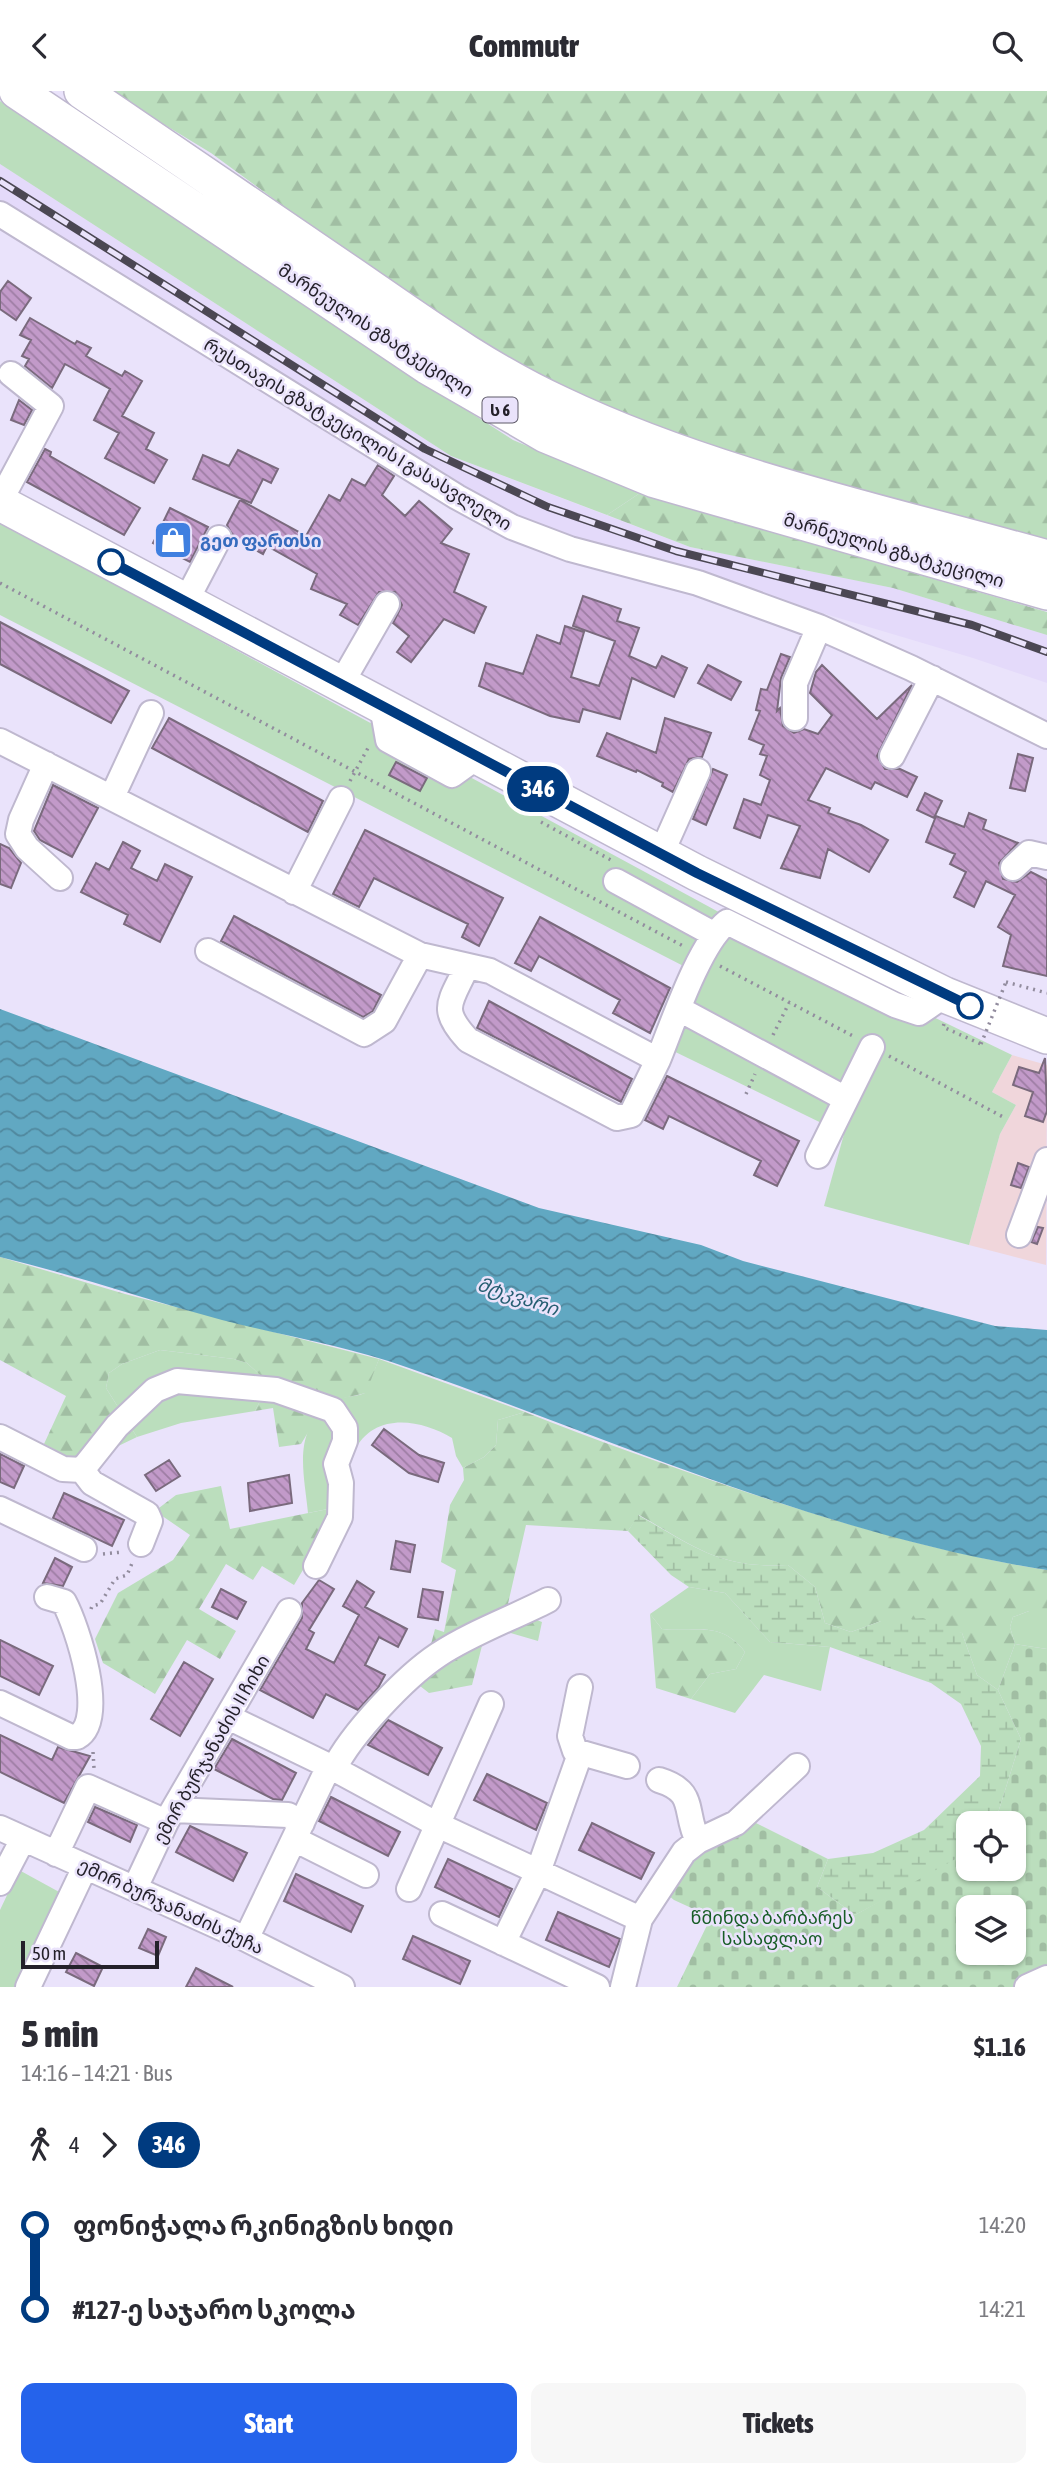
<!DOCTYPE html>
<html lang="en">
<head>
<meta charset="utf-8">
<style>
	:root { --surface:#fff; --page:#f7f7f7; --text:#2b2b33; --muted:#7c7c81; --accent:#2563eb }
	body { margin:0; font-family:"Asap Condensed","Noto Sans Georgian",sans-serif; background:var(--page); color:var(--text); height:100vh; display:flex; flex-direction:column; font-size:26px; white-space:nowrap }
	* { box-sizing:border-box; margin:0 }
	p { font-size:23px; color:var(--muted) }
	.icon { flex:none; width:38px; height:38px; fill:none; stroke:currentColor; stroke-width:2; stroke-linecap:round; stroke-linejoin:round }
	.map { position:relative; height:1896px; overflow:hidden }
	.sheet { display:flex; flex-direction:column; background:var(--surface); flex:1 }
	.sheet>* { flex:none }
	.badge { padding:0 14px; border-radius:23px; font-size:24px; line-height:46px }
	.tools { position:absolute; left:956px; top:1720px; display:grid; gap:14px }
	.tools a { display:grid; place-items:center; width:70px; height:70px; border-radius:14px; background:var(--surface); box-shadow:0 2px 5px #0004; font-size:35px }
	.scale { position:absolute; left:21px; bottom:18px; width:138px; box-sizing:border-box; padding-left:7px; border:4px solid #24212a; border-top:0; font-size:19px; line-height:24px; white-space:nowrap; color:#24212a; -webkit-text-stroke:5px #eae3fb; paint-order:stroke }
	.map>.badge { position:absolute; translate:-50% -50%; box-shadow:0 0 0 4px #fff }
	.legs { display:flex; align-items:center; gap:10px; height:77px; padding:0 21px; font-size:23px }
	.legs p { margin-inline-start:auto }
	.head { display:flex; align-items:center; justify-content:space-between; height:119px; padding:0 21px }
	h1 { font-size:38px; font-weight:800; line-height:52px }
	.action { display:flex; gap:14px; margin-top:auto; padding:14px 21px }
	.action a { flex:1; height:80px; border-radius:14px; background:var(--accent); color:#fff; font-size:28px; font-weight:800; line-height:80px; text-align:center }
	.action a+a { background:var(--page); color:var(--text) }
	ul { padding:0 21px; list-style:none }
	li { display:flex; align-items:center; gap:24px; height:84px; font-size:26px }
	li i { display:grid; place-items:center; width:10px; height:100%; margin:0 9px; background:currentColor }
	li i::after { content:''; width:18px; height:18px; margin:-9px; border:5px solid; border-radius:50%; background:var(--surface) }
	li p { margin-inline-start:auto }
	li:first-child i { background:linear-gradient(#0000 50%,currentColor 0) }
	li:last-child i { background:linear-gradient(currentColor 50%,#0000 0) }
	header { display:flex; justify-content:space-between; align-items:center; height:91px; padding:0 21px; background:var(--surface); font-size:32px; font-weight:800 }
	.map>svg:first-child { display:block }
	.built { fill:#e4dafa }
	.industrial { fill:#f0d6db }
	.green { fill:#bbdebd }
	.forest { fill:url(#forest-firs) }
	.wetland { fill:url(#wetland-marsh) }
	.cemetery { fill:url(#cemetery-stones); fill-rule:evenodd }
	.water { fill:url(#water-waves) }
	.building { fill:url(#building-back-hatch); stroke:#7a6a7d; stroke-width:2 }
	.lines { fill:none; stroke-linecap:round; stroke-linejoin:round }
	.minor-casing { stroke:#bfb8cf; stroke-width:28 }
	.highway-casing { stroke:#bfb8cf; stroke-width:38 }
	.path { stroke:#928c9e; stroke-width:3.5; stroke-dasharray:2 5; stroke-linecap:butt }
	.minor { stroke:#fff; stroke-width:24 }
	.highway { stroke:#fff; stroke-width:35 }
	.rail-casing { stroke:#4b4753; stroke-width:8 }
	.rail { stroke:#eae3fb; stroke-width:5; stroke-dasharray:16; stroke-linecap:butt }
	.path-bridge { stroke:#928c9e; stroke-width:3.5; stroke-dasharray:2 5; stroke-linecap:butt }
	.line-1-casing { stroke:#fff; stroke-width:16 }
	.line-1 { stroke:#003b80; stroke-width:10 }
	.stop-1-dot { fill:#fff; stroke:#003b80; stroke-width:3.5 }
	.labels { text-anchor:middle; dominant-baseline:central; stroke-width:5; stroke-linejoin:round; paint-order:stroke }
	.shield { fill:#eae3fb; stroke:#5f5b69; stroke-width:2 }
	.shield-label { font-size:16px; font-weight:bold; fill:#24212a }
	.street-label { font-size:18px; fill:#24212a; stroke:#eae3fb }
	.shop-label { font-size:18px; font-weight:bold; fill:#366cbe; stroke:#eae3fb; text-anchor:start }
	.park-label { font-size:18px; fill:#175d26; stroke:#eae3fb }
	.water-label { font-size:19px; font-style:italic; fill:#265e72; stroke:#eae3fb }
</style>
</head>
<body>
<header><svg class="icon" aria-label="back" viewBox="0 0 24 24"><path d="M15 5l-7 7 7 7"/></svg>Commutr<svg class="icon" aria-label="search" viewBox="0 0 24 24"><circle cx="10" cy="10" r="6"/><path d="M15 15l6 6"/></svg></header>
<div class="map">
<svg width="1047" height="1896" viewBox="0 0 1047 1896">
	<defs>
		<pattern id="forest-firs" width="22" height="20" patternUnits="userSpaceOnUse" patternTransform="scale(1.75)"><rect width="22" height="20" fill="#bbdebd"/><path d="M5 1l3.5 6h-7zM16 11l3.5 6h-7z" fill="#a1bea3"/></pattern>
		<pattern id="wetland-marsh" width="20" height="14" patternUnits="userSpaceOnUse" patternTransform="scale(1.75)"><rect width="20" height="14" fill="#bbdebd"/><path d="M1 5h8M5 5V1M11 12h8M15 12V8" fill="none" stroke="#a1bea3"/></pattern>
		<pattern id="cemetery-stones" width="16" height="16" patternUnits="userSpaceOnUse" patternTransform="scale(1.75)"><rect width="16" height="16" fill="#bbdebd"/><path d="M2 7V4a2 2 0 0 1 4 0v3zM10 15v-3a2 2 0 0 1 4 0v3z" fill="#a1bea3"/></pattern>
		<pattern id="water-waves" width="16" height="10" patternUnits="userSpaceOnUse" patternTransform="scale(1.75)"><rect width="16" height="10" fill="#61a8c2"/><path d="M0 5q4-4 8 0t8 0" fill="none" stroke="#50889e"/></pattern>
		<pattern id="building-back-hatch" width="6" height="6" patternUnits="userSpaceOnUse" patternTransform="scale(1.75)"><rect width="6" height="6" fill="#c29ac9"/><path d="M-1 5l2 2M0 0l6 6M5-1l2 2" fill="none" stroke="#9d7da3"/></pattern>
	</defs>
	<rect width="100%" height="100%" fill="#eae3fb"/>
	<path class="built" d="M0 73 451 365 690 456 893 497 1047 544V592L973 567 532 436 0 129Z"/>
	<path class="industrial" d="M1012 964 1047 974 1046 1174 969 1154 1000 1043 1016 1014 992 1001Z"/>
	<path class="green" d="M0 10 364 253 513 349 640 402 607 424 451 365 0 73Z
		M0 431 739 832 1012 964 992 1001 1016 1014 1000 1043 969 1154 824 1115 844 1043 661 954 699 883 0 524Z
		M160 1259 234 1268 247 1272 261 1285 262 1306 255 1320 181 1332 137 1346 106 1297 109 1282 122 1273Z
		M379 1268 525 1321 498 1329 496 1354 484 1366 463 1377 456 1365 452 1347C421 1328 373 1320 354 1361 346 1379 340 1399 333 1417L308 1422C304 1380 291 1338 334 1310 342 1305 356 1306 365 1302Z
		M689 1496 725 1502 770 1551 830 1556 821 1600 764 1584 735 1622 691 1608 710 1583 736 1578 745 1561C720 1529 698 1542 662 1538L650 1523Z
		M1029 1520H1047V1558L1015 1553 1010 1536 1013 1526Z
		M19 1779 61 1802 18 1896H0V1819Z"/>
	<path class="forest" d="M109 0H1047V456L617 332 462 246 211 62Z
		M640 402 1047 521V544L893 497 690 456 607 424Z
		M0 1166 125 1203 379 1268 366 1302 335 1309 318 1325 301 1353 279 1356 273 1317 255 1320 262 1306 261 1285 247 1272 234 1268 160 1259 122 1273 109 1282 106 1297 137 1346 112 1358 97 1381 44 1353 66 1305 0 1269Z
		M525 1321C594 1349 664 1373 734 1397 837 1431 940 1462 1047 1479V1520H1029L1013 1526 1010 1536 1015 1553 998 1599 977 1584 962 1542 881 1530 851 1541 825 1532 815 1496 788 1474C720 1478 695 1456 639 1424L628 1440 526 1434 507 1517 542 1531 538 1550 487 1535 472 1594 429 1602 420 1595 435 1538 444 1541 456 1479 441 1471 450 1414 464 1389 463 1377 484 1366 496 1354 498 1329Z
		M221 1395 230 1438 333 1417 332 1430 294 1494 262 1475 253 1489 226 1473 199 1518 236 1540 220 1568 187 1549 155 1603 103 1572 95 1548 118 1502 173 1469 190 1444 155 1420 176 1404Z
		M650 1523 662 1538C698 1542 720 1529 745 1561L736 1578 710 1583 691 1608 656 1597Z"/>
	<path class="wetland" d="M638 1424C695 1456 720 1478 788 1474L815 1496 825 1532 851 1541 881 1530 923 1527 962 1542 977 1584 998 1599 1021 1648 998 1722 990 1732H968V1761L964 1766 855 1824 817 1796 828 1768 873 1762 924 1739 980 1685 981 1655 961 1613 931 1592 830 1556 770 1551 725 1502 689 1496 671 1484 628 1440Z"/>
	<path class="cemetery" d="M1015 1553 1047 1558V1896H677L711 1826 674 1809 663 1800 690 1769 752 1730 828 1768 817 1796 855 1824 968 1761V1778H1013V1732H990L998 1722 1021 1648 998 1599ZM968 1816H1013V1862H968Z"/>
	<path class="water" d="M0 918 539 1117 701 1154 743 1170 995 1235 1047 1239V1479C823 1444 620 1351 409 1277 348 1255 284 1245 222 1229 148 1209 75 1184 0 1166Z"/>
	<path class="building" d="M8 190 31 207 16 229 0 218V201Z
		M30 227 75 253 77 250 91 257 86 265 122 285 125 280 142 290 122 325 154 342 146 358 167 369 154 392 105 367 119 342 94 329 110 298 65 273 52 297 25 275 29 268 22 265 31 249 20 244Z
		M19 309 32 319 24 334 11 329Z
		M45 358 51 361 50 365 140 417 124 444 27 391Z
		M238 359 278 378 271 392 263 388 251 412 193 388 203 364 229 375Z
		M378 374 394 385 382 404 405 425 419 410 452 438 441 452 469 463 454 501 486 516 474 542 444 528 411 571 397 561 409 545 393 532 402 514 395 501H379L358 534 340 524 347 513 311 498 317 483 267 455 263 463 234 447 227 434 240 409 306 445 329 404 340 410 352 388 365 395Z
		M170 417 208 436 190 471 153 452Z
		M583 505 621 518 617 530 639 537 629 565 656 577 662 565 687 577 674 606 632 587 620 628 583 618 579 631 550 625 479 595 486 572 523 583 537 544 560 553 565 535 584 541 571 586 599 595 615 550 573 535Z
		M0 531 129 600 111 632 0 573Z
		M781 563 790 566 781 587 777 620 780 617 783 635 794 642 804 638 818 643 832 624 810 602 816 581 822 574 877 628 912 594 877 665 885 678H900L917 686 907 706 875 691 871 698 826 677 808 709 830 717 828 722 861 734 888 749 869 781 828 758 820 787 781 777 800 735 768 724 760 747 734 737 744 708 761 714 770 689 760 684 767 665 760 663 764 654 749 648 760 620 756 619 761 598 767 599Z
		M708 574 741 591 731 609 698 592Z
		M169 627 323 710 308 741 152 657Z
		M665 627 711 642 702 666 689 668 673 701 662 695 663 692 637 679 636 681 597 665 607 642 656 662Z
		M1018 663 1033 667 1025 700 1010 697Z
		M396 671 427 687 420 700 389 684Z
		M713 678 727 684 706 734 693 728Z
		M53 694 98 717 72 766 40 749 34 740Z
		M925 702 942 710 934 727 917 719Z
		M969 722 986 729 983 738 1018 752 999 772 1003 788 1017 791 1031 781 1047 789V885L1003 875 1011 844 998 836 1015 804 986 790 974 816 954 806 966 781 950 773 955 763 926 751 936 725 964 736Z
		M365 739 503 807 479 855 462 846 468 833 374 787 359 816 333 803Z
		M123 751 140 760 131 777 157 790 165 773 192 786 160 851 124 833 128 824 81 801 96 772 109 779Z
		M0 753 9 757 21 772 11 797 0 793Z
		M234 825 381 904 373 920 363 926 221 850Z
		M540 826 670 897 650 942 613 922 620 909 539 865 531 880 515 872Z
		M489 910 632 988 621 1011 477 937Z
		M1045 967 1047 1020 1043 1031 1025 1025 1033 1001 1013 994 1019 976 1039 982Z
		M667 985 799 1050 777 1095 754 1084 761 1070 669 1025 663 1038 645 1029Z
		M1018 1072 1029 1076 1021 1097 1011 1094Z
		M1038 1136 1043 1137 1037 1153 1031 1151Z
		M384 1338 419 1364 444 1372 438 1391 409 1382 372 1354Z
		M0 1363 24 1375 14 1397 0 1391Z
		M169 1369 180 1385 156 1400 145 1384Z
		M289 1384 292 1412 250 1420 248 1392Z
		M64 1402 124 1429 112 1455 53 1427Z
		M396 1450 415 1454 410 1481 391 1478Z
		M55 1467 72 1476 63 1495 43 1492Z
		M319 1489 334 1498 309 1539 314 1542 306 1558 334 1572 359 1524 343 1515 357 1490 374 1501 365 1516 407 1538 398 1556 379 1546 365 1574 385 1584 378 1597 358 1619 326 1603 313 1627 260 1599 302 1527V1512Z
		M221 1498 246 1511 237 1528 212 1516Z
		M423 1498 443 1501 438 1529 418 1526Z
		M0 1549 53 1575 39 1604 0 1585Z
		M184 1571 213 1588 180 1645 151 1628Z
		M388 1629 442 1657 428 1684 368 1654Z
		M0 1644 52 1669 58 1656 90 1665 64 1712 0 1681Z
		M232 1648 296 1682 282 1709 273 1708 214 1678Z
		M487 1683 547 1712 536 1739 474 1709Z
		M331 1706 400 1741 388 1765 319 1730Z
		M95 1716 137 1734 130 1751 88 1731Z
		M592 1732 654 1762 641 1788 579 1759Z
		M190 1735 247 1762 233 1790 176 1761Z
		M448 1768 512 1798 499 1826 435 1796Z
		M296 1783 363 1815 351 1841 284 1810Z
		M558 1821 620 1848 609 1876 546 1849Z
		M148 1838 166 1846 158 1865 139 1857Z
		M413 1845 470 1870 460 1893 403 1868Z
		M76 1862 103 1876 94 1895 66 1881Z
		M196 1877 233 1896H186Z"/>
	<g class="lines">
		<g class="minor-casing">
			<path id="minor" d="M0 123 457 406 512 436 570 458 698 492 819 536 911 577 1047 645
				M0 410 51 315 11 283
				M186 510 219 447
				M341 593 387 513
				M382 615 388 649 452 684 477 666
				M795 627V592L819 536
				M0 650 420 864 490 880 658 969C672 935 699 853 727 831L895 914 919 922 945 904
				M892 665 932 587
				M46 673 21 729 18 743 27 757 60 787
				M112 706 151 622
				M661 763 698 680
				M1013 777 1029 762 1047 766
				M616 790 715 844
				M294 801 341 708
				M208 860 364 943 384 930 420 864
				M467 875C451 911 438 917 468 949L617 1027 631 1024 658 969
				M679 918 846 1008
				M818 1065 872 956
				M1019 1144 1047 1069
				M0 1346 63 1378 82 1379 117 1335 155 1299 177 1290 276 1299 333 1319 345 1337V1350L336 1373 341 1392 340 1426 316 1475
				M82 1379 92 1392 147 1423 150 1430 141 1453
				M0 1418 84 1458
				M580 1596 570 1645 575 1660 627 1675
				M0 1612 71 1646H77C108 1629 77 1535 64 1511L47 1506
				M228 1626 329 1675 438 1734 640 1828
				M334 1678C351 1643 405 1586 438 1564 471 1542 513 1527 548 1509
				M659 1689C698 1701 683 1721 698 1750
				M173 1719 288 1724 302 1732
				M0 1737 246 1848 342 1896
				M294 1748 366 1784
				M56 1763 88 1696 166 1731
				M0 1792 23 1748
				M135 1797 166 1731 289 1520
				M409 1798 491 1613
				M442 1823 597 1896
				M246 1848 329 1675
				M503 1852 538 1781 580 1663
				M28 1896 85 1776
				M623 1896 640 1828 684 1761 698 1750 736 1732 797 1675
				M1027 1896 1047 1887"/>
		</g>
		<g class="highway-casing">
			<path id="highway" d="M17 0 427 275 546 344 655 389 1047 501
				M82 0C172 61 262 123 352 184 419 230 486 279 560 313 711 385 886 422 1047 467
				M0 412 697 782 945 904 1047 945"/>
		</g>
		<path class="path" d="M0 492 685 856
			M350 690 368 657
			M541 731 611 769
			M720 875 855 946
			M1006 891 1047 902
			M944 933 943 936 981 953
			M773 944 789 912
			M889 965 1005 1027
			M746 1003 755 983
			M103 1463 123 1461
			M91 1518 92 1515 100 1513 115 1488 127 1484 133 1470
			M93 1661 94 1677"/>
		<use href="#minor" class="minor"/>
		<use href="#highway" class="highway"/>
		<g class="rail-casing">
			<path id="rail" d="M0 90 425 358 548 416 676 460 972 534 1047 561"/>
		</g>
		<use href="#rail" class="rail"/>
		<path class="path-bridge" d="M981 953 1006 891"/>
	</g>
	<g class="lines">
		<g class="line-1-casing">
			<path id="line-1" d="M111 471 697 782 970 915"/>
		</g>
		<use href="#line-1" class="line-1"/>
	</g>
	<defs>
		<g id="shop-square" transform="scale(2.0125)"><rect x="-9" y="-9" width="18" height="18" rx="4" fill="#3f7fe0" stroke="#eae3fb"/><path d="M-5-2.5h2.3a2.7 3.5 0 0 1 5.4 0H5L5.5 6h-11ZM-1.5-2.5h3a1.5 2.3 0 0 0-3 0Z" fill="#fff"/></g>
	</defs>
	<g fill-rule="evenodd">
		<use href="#shop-square" x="173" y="449"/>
	</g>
	<g class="stop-1-dot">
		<circle cx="111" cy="471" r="12"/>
		<circle cx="970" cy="915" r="12"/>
	</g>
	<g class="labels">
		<rect class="shield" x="482.5" y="306.5" width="35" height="25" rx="5"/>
		<g class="shield-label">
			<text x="500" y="319">ს 6</text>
		</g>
		<g class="street-label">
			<text transform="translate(376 239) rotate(33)">მარნეულის გზატკეცილი</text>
			<text transform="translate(358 343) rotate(31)">რუსთავის გზატკეცილის I გასასვლელი</text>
			<text transform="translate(894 459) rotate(16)">მარნეულის გზატკეცილი</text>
			<text transform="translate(211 1658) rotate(-60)">ემირ ბურჯანაძის II ჩიხი</text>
			<text transform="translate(171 1815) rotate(25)">ემირ ბურჯანაძის ქუჩა</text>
		</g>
		<g class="shop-label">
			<text x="200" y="449">გეთ ფართსი</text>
		</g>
		<g class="park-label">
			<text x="772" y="1826">წმინდა ბარბარეს<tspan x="772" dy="21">სასაფლაო</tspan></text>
		</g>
		<g class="water-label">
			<text transform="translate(518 1205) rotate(18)">მტკვარი</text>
		</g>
	</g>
</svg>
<div class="tools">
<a><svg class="icon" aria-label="locate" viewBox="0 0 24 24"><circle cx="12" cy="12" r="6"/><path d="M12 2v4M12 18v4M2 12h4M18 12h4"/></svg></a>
<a><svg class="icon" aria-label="layers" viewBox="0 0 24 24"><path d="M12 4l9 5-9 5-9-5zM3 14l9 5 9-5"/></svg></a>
</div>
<div class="scale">50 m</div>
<b class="badge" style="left:538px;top:698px;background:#003b80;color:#fff">346</b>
</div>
<section class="sheet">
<div class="head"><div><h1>5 min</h1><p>14:16 – 14:21 · Bus</p></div><b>$1.16</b></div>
<div class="legs"><svg class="icon" aria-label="walk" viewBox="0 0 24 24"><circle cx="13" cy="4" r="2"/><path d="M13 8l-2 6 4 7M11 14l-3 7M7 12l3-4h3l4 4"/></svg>4<svg class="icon" aria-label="forward" viewBox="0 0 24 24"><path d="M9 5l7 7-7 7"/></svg><b class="badge" style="background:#003b80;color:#fff">346</b></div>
<ul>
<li><i style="color:#003b80"></i><b>ფონიჭალა რკინიგზის ხიდი</b><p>14:20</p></li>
<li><i style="color:#003b80"></i><b>#127-ე საჯარო სკოლა</b><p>14:21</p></li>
</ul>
<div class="action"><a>Start</a><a>Tickets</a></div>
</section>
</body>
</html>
